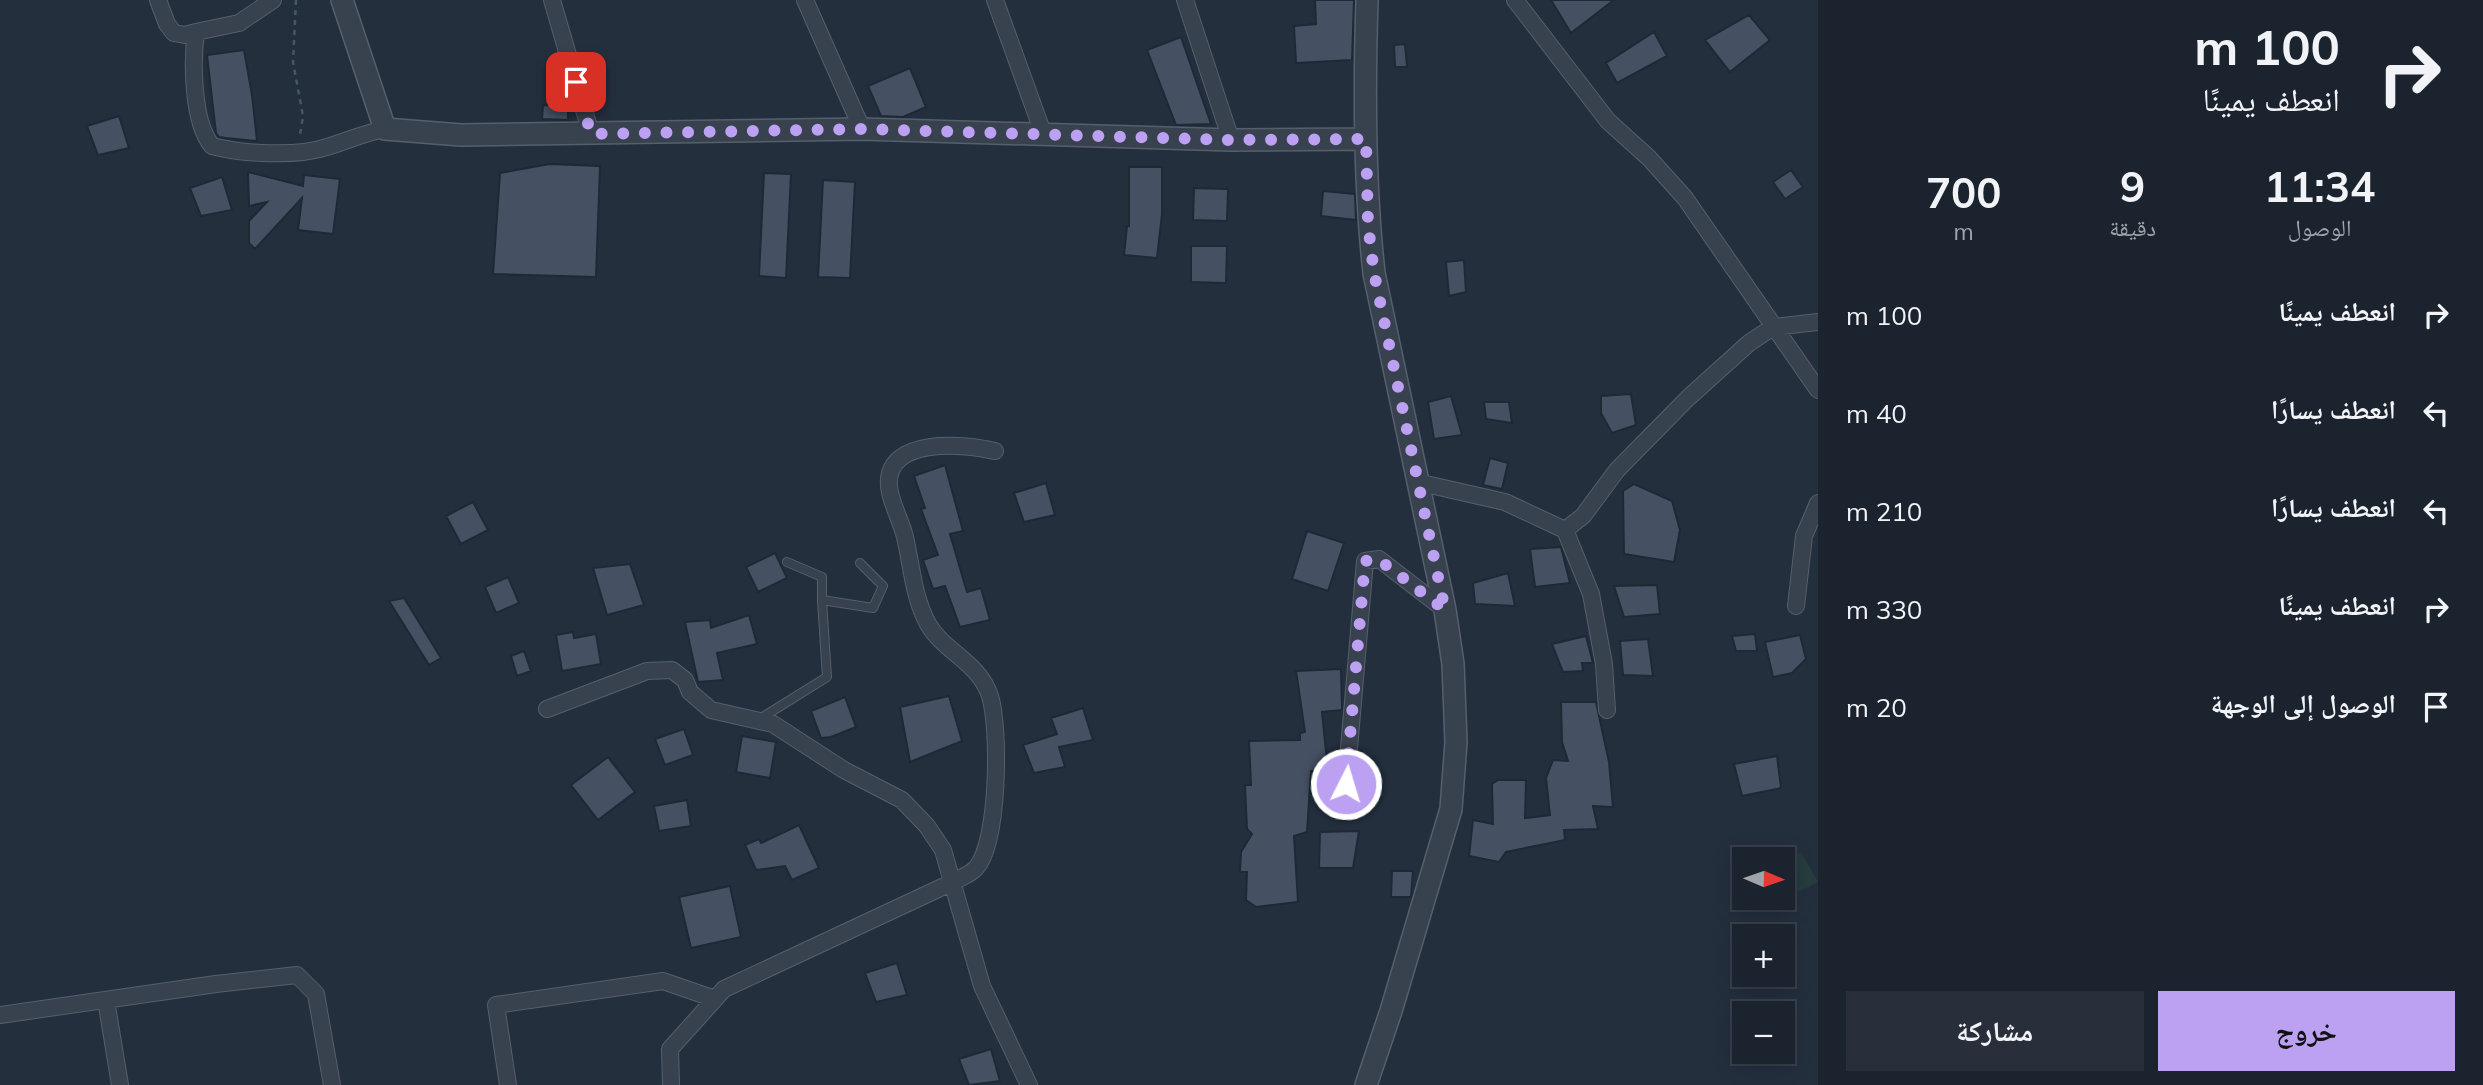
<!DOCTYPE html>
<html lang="ar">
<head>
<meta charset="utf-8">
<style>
  :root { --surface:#1b232e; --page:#282f3a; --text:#f1f3f6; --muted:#a0a4aa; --line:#39404a; --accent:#bca0f2 }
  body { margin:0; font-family:Mulish,"Noto Naskh Arabic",sans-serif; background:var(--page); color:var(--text); direction:rtl; height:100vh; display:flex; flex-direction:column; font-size:26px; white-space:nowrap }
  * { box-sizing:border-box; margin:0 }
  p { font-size:23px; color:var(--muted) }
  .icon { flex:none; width:38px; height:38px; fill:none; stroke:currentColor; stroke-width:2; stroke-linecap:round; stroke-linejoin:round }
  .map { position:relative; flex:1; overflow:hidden; direction:ltr }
  .sheet { display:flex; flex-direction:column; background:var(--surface); width:665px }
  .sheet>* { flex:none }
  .guide { background:#1b232e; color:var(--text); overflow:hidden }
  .needle { width:46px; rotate:92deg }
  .tools { position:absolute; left:1732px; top:847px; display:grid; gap:14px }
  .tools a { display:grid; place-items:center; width:63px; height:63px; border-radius:0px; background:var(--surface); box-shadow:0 4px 18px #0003,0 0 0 2px var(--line); font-size:35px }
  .pin { position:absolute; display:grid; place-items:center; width:60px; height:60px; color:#fff; margin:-30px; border-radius:14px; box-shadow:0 4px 10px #0006 }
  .me { position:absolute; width:77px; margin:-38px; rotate:5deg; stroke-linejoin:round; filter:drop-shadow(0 0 5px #0008) }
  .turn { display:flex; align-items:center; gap:24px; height:147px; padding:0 28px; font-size:32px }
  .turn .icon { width:91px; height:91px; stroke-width:2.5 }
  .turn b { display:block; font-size:49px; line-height:60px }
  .eta { display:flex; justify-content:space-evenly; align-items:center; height:119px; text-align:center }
  .eta b { font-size:42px; font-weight:700; line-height:49px }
  .button { display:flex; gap:14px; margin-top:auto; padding:14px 28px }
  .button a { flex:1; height:80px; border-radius:0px; background:var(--accent); color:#111; font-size:28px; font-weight:700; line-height:80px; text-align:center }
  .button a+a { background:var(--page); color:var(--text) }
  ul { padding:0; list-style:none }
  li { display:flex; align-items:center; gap:21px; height:98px; padding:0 28px }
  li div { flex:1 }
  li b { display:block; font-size:26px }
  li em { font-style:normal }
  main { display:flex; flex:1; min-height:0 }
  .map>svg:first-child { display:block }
</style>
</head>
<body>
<main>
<section class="sheet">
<div class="guide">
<div class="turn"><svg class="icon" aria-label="right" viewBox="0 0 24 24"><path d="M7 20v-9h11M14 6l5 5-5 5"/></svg><div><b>100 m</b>انعطف يمينًا</div></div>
</div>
<div class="eta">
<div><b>11:34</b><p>الوصول</p></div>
<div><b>9</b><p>دقيقة</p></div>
<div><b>700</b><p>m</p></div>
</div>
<ul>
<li><svg class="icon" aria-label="right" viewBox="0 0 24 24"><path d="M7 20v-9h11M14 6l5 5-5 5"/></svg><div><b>انعطف يمينًا</b></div><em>100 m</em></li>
<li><svg class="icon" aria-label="left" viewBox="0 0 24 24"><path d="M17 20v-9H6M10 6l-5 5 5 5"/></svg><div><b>انعطف يسارًا</b></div><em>40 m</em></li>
<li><svg class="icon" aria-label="left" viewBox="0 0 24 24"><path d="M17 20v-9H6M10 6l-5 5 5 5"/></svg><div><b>انعطف يسارًا</b></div><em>210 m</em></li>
<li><svg class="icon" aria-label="right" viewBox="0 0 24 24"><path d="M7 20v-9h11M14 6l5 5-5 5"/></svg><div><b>انعطف يمينًا</b></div><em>330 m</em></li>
<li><svg class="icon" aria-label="arrive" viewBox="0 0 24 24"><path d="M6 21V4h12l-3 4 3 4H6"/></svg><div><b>الوصول إلى الوجهة</b></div><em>20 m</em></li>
</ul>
<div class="button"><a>خروج</a><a>مشاركة</a></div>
</section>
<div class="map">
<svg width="1818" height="1085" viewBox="0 0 1818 1085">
  <rect width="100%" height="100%" fill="#242f3e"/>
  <path fill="#263c3f" d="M1801 852 1818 882 1798 892 1783 868V863Z"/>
  <path fill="#455162" stroke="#1f2835" stroke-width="2" d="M1315 0H1354L1352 60 1296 63 1294 26 1316 24Z
    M1551 0H1614L1571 33Z
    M1749 15 1770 40 1730 72 1705 40Z
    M1654 32 1667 56 1617 83 1606 63Z
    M1181 37 1211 124 1176 125 1147 50Z
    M1405 44 1407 67H1395L1394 45Z
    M244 50 252 95 257 141 226 138 219 137 216 133 207 55Z
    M910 68 926 107 903 117 881 116 868 86Z
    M543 105 568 106V120L542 119Z
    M119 116 129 148 98 155 87 126Z
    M550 164 600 166 596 277 493 274 500 173Z
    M1129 167H1162V214L1157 258 1124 255 1127 226H1129Z
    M1791 170 1803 187 1785 199 1773 182Z
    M248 172 303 186 304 175 340 179 333 234 298 230 302 198 255 249 249 243V221L267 202 249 206Z
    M764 173 791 174 786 278 759 276Z
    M222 177 232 210 201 216 190 188Z
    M823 180 855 182 850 278 818 277Z
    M1194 188 1228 189 1227 221 1193 220Z
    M1323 191 1355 194 1356 220 1321 216Z
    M1191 246H1227L1226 283 1191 282Z
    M1464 260 1466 292 1449 296 1446 262Z
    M1631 394 1636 425 1612 433 1601 413V396Z
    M1451 396 1462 435 1434 439 1428 402Z
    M1484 402H1509L1512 423 1486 419Z
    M1490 458 1508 463 1502 489 1483 485Z
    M945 465 963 531 950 534 967 592 981 588 990 620 960 627 945 586 933 589 923 560 938 555 921 509 925 508 914 476Z
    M1046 483 1055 515 1024 522 1014 493Z
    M1634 484 1672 501 1680 530 1674 562 1624 554 1623 491Z
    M473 502 488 530 461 544 446 516Z
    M1307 531 1344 543 1328 591 1292 579Z
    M1561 547 1570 583 1535 587 1530 549Z
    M775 553 787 578 758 592 746 567Z
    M630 564 644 605 607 615 593 568Z
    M1508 573 1515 606 1475 604 1473 583Z
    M508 577 519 603 496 613 485 587Z
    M1657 585 1660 614 1624 617 1614 586Z
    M404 598 441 658 429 665 389 601Z
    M749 615 757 644 717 653 723 680 698 682 685 622 710 620 711 628Z
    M573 632 574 638 596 634 601 664 562 671 556 635Z
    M1755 634 1757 651H1736L1732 636Z
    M1800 635 1806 659 1792 673 1773 677 1765 642Z
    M1586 636 1593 663H1582L1583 671 1563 672 1552 644Z
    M1648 639 1653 676 1623 675 1620 641Z
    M524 651 531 671 517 676 511 656Z
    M1341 669 1342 710 1322 712 1328 771H1311L1307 832 1294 836 1298 902 1256 907 1246 900 1247 872H1240L1241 852 1252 834 1247 829 1245 785H1251L1249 741 1300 740V733L1305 732 1296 671Z
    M949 696 962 741 910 762 900 707Z
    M845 697 856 727 831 737 821 738 811 711Z
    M1561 702H1596L1609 762 1613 807 1593 806 1598 829 1564 830 1565 840 1506 852 1499 862 1469 856 1473 820 1493 824 1492 784 1498 780H1526L1525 818 1550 815 1546 778 1553 760 1568 761 1562 742Z
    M1083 708 1093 740 1059 747 1065 767 1034 773 1023 745 1057 734 1051 718Z
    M684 729 693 755 665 765 655 739Z
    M742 736 776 742 770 778 736 772Z
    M1777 756 1781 788 1742 796 1734 764Z
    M608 757 635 792 598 820 571 785Z
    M687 800 691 826 659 831 654 806Z
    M799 825 819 868 792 880 785 866 756 870 745 845 759 839 761 843Z
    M1359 831 1353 868H1319L1320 832Z
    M1392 871H1413L1411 897H1391Z
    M730 886 741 937 691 948 679 897Z
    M897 963 907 995 876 1002 865 973Z
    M991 1049 1000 1081 969 1085 959 1059Z"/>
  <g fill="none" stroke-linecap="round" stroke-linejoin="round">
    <g stroke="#565f6c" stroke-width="10">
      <path id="service" d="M787 562 822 577V600
        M758 720 827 677 822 600 873 608 883 586 860 563"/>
    </g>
    <g stroke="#565f6c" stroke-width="18">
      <path id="minor" d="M158 0 167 24 174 33 185 35 196 32
        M273 0 239 23 196 32C192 61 192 122 212 146 242 154 297 157 327 147 347 141 364 133 385 129
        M552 0 591 134
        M805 0 862 129
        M995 0 1043 133
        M1185 0 1231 140
        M1515 0 1608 121 1649 158 1685 198 1818 390
        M1417 482 1505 502 1565 530 1583 516 1617 470 1688 398 1749 343 1773 327 1818 322
        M1565 530 1591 594 1604 664 1607 710
        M1796 606 1804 536 1818 503
        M547 709 647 671 672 670 685 680 690 692 711 710 773 724 844 770 902 800 927 826 943 850 982 986 1029 1085
        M1346 784 1365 561 1379 559 1445 610
        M106 1000 120 1085
        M0 1015 216 984 297 975 316 994 332 1085
        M508 1085 496 1005 663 981 715 999
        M671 1085 670 1049 724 989 953 882C960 878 971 874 976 868 999 843 1000 728 990 696 979 662 944 652 928 624 913 596 912 567 905 537 901 520 890 502 889 486 885 436 966 444 995 451"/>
    </g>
    <g stroke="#565f6c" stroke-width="24">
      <path id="tertiary" d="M342 0 385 129 461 135 862 129 1231 140 1366 139
        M1366 1085 1391 1011 1451 809 1456 742 1453 664 1445 610 1374 273C1364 183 1364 91 1367 0"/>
    </g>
    <path stroke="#44595c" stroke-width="2.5" stroke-dasharray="5 5" stroke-linecap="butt" d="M296 0 293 62 303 116 300 135"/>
    <use href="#service" stroke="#38414e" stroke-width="8"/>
    <use href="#minor" stroke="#38414e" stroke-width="16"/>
    <use href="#tertiary" stroke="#38414e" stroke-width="21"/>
  </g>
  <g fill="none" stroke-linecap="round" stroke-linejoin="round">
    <path stroke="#bca0f2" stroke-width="12" stroke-dasharray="0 21.6" d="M576 82 591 134 862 129 1231 140 1366 139 1368 224 1374 273 1445 610 1378 559 1365 561 1346 784"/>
  </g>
</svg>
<div class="tools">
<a><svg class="needle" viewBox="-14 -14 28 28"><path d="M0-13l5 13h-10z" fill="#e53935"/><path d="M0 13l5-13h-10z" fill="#a0a4aa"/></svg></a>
<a>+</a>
<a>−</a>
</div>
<div class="pin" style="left:576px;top:82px;background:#d93025"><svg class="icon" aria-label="arrive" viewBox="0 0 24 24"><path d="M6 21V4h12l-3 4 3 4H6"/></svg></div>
<svg class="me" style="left:1346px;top:784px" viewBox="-20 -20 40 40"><circle r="17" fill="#bca0f2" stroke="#fff" stroke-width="3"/><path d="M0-11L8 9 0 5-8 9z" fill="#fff"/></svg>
</div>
</main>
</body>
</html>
